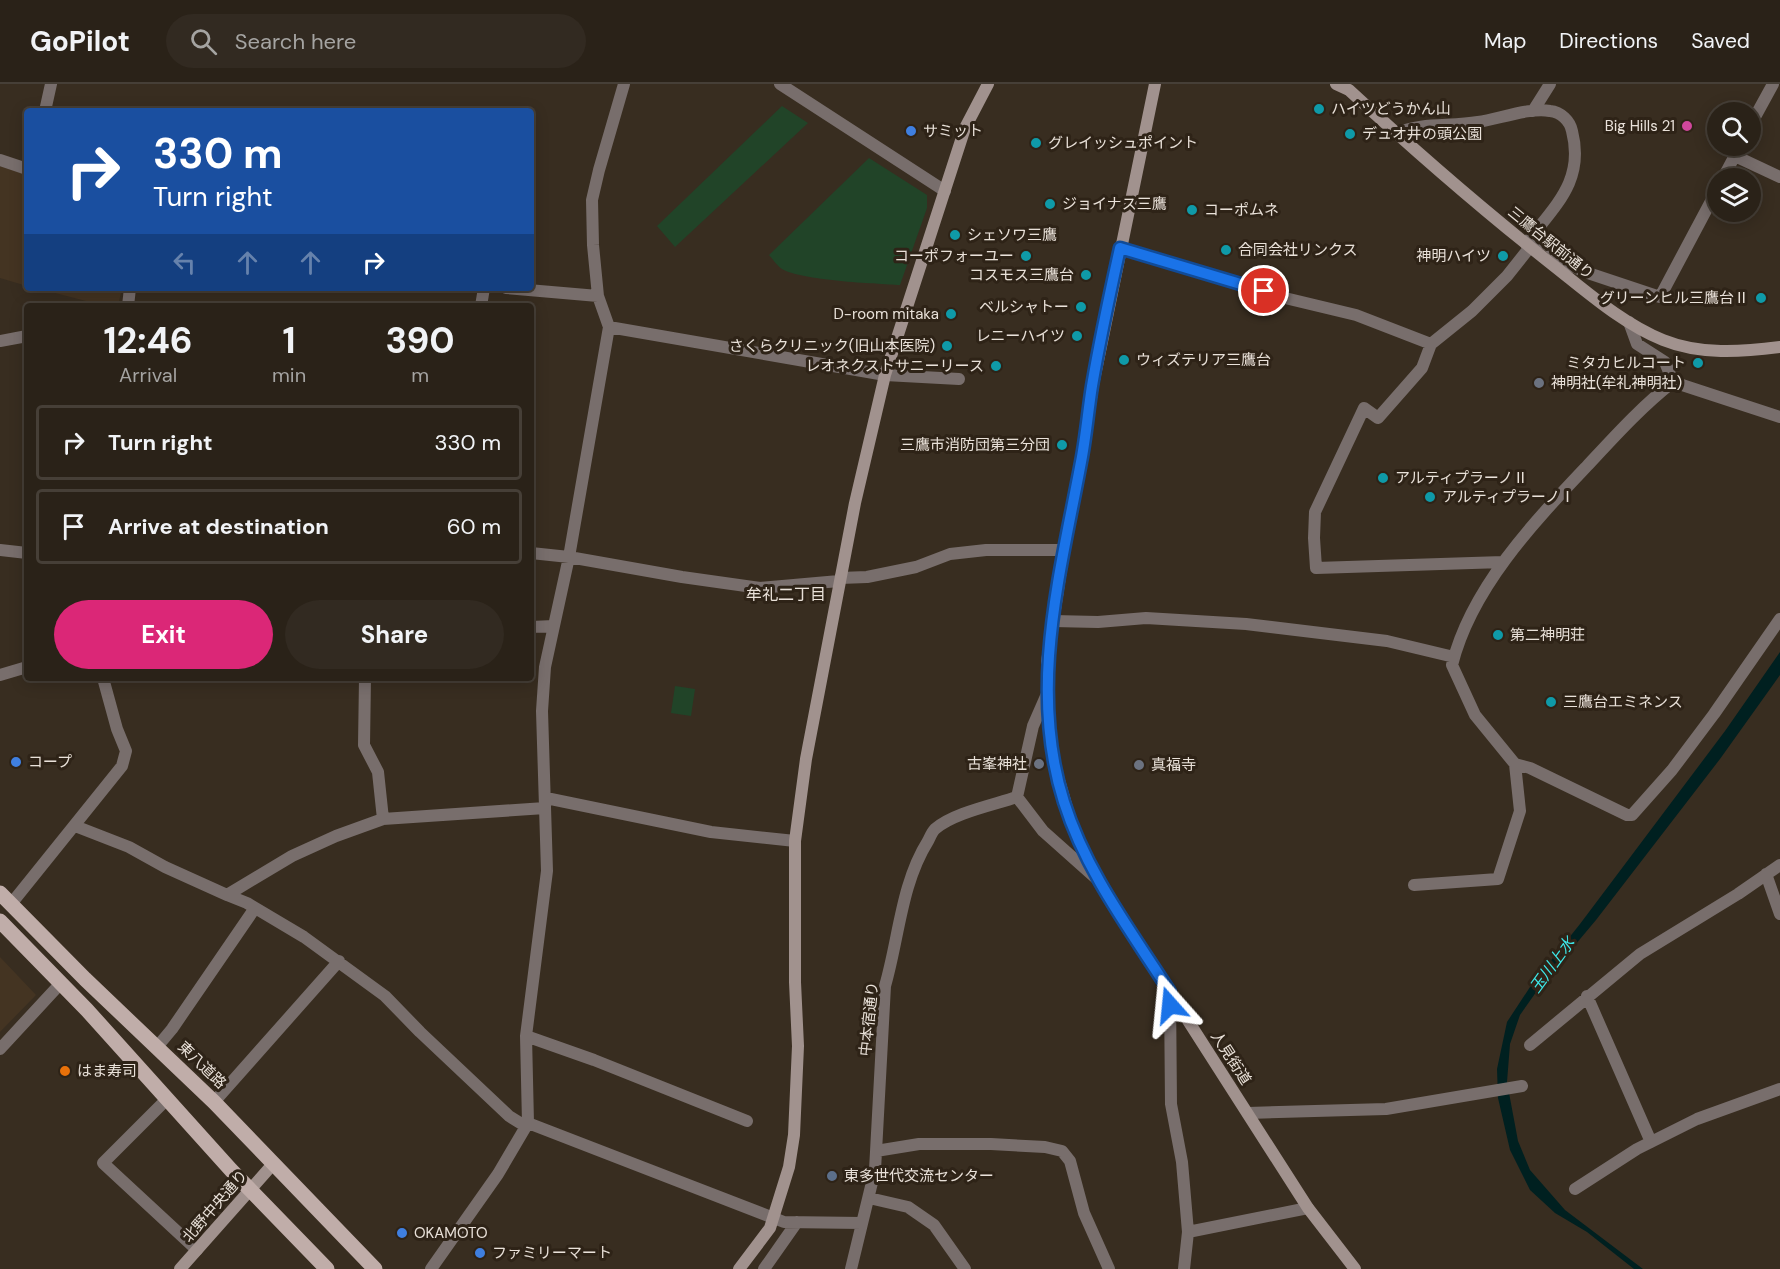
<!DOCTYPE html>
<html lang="en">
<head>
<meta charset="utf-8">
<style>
  :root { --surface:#2a2218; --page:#322a21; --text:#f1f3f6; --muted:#a5a4a2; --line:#463f37; --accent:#db2777 }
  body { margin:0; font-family:"DM Sans","Noto Sans JP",sans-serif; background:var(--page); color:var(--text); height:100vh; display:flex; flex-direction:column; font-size:22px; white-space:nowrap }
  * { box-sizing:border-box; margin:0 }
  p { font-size:20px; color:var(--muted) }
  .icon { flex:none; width:33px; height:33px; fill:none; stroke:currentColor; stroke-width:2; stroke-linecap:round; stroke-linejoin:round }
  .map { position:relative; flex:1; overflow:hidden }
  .sheet { position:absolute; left:24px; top:219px; width:510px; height:378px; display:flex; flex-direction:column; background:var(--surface); border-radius:6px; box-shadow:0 3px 15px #0003,0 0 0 2px var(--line) }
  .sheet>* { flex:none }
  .guide { position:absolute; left:24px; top:24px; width:510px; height:183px; border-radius:6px; box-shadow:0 3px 15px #0003,0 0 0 2px var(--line); background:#1a4fa0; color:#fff; overflow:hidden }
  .tools { position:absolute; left:1707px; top:18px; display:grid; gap:12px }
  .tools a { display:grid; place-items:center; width:54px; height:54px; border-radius:50%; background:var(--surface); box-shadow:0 3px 15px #0003,0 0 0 2px var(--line); font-size:30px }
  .pin { position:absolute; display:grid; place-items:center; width:51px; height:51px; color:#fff; margin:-26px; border:3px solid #fff; border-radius:50%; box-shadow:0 2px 6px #0007 }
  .me { position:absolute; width:66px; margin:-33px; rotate:342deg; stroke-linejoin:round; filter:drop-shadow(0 0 4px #0008) }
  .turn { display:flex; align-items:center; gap:21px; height:126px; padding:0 30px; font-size:27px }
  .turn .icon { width:78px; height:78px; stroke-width:2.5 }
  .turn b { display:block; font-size:42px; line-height:51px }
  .lanes { display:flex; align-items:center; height:57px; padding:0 30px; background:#0003; justify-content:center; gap:30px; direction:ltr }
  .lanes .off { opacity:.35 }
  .eta { display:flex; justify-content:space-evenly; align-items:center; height:102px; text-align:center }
  .eta b { font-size:36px; font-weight:700; line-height:42px }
  .cta { display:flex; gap:12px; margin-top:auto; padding:12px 30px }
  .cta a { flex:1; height:69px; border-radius:36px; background:var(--accent); color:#fff; font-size:24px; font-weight:700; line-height:69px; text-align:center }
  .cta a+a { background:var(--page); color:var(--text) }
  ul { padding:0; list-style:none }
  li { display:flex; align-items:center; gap:18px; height:75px; margin:0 12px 9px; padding:0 18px; border:3px solid var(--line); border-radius:6px }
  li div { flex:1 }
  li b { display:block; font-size:22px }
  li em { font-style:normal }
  header { display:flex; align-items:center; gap:36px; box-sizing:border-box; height:84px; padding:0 30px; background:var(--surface); border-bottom:2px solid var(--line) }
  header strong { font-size:28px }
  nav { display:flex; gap:33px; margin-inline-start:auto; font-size:21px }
  .search { width:420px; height:54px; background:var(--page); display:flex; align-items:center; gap:15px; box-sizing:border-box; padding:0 21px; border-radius:33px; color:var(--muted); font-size:22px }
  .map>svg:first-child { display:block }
</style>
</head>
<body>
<header>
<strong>GoPilot</strong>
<div class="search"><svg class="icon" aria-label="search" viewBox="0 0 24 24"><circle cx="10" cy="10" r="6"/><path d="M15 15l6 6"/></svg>Search here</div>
<nav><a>Map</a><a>Directions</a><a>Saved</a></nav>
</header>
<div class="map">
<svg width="1780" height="1185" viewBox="0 0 1780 1185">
  <rect width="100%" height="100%" fill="#382d20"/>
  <path fill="#443422" d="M0 82 27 91V202L0 194Z
    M36 204H122L118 222H105Z
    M0 873 36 911 0 948Z"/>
  <path fill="#214428" d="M782 22 808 39 675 163 657 142Z
    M869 74 927 111V124L900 201C876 200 800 196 782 185 777 182 773 175 769 171Z
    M675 602 695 605 691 632 671 629Z"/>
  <path fill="#002020" d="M1780 568V591L1720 675 1596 836 1539 904 1520 931 1510 960 1507 998 1518 1057 1530 1086 1565 1126 1643 1185H1634L1587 1148 1555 1129 1530 1106 1510 1066 1498 1014 1497 985 1507 938 1532 900 1580 840 1725 647Z"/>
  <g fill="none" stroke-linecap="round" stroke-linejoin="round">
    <path stroke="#786e6c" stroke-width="12" d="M780 0 945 107
      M45 27 51 0
      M1533 27 1550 0
      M1750 42 1773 0
      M1397 49C1422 38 1451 43 1478 38 1499 35 1530 23 1550 27 1561 28 1570 37 1572 47 1585 98 1554 122 1526 160
      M1735 72 1780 93
      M0 76 27 85
      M1723 94 1740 62
      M1526 160 1544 158 1570 181 1588 189 1660 213 1718 104
      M1120 164 1285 214 1356 231 1431 260
      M506 204 598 212
      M128 222 130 204
      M481 222 484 204
      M609 243 885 291 959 295
      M0 257 27 252
      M1673 298 1780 333
      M0 466 27 469
      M531 469 569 473 682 493 760 504 839 497
      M1503 478 1316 484 1314 454 1315 428 1364 324 1378 334 1422 284 1431 260 1472 227 1507 192 1530 163
      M840 494 867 493 916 483 950 470 986 466H1064
      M1053 537 1098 538 1146 534 1246 540 1387 557 1454 573
      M531 543 554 542
      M0 591 27 583
      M365 594 364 661 378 688 383 735
      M1047 610 1033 642 1017 713 1043 747 1098 796
      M1515 680 1530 684 1627 731H1632L1672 686 1714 630 1780 535
      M546 714 711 748 795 757
      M75 742 129 763 165 783 227 811 292 772 336 752 383 735 545 724
      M1766 790 1780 830
      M1414 801 1498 795 1520 727 1515 680 1475 631 1452 581C1471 504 1534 438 1587 382 1615 352 1641 323 1673 298L1665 278 1637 260 1629 238
      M227 811 247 819 304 853 385 912 420 948 509 1032 525 1042
      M11 820 122 682 126 667 117 645 103 594
      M1170 908 1171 1020 1182 1078 1188 1148 1184 1185
      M1587 912 1651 1058
      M526 952 594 976 747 1037
      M1530 961 1640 870 1738 810 1780 781
      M157 963 172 945 255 824
      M0 965 61 899
      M167 1015 103 1079 197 1166
      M214 1018 339 877
      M1248 1029 1386 1025 1522 1002
      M528 1039 784 1138 862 1139
      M876 1067 919 1060H991L1045 1063 1062 1067 1070 1077 1084 1129 1109 1185
      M1575 1105 1637 1065 1697 1035 1780 1005
      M869 1114 908 1123 934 1141 965 1185
      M1188 1148 1308 1124
      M431 1185 498 1090 528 1039 526 952 547 787 542 627 545 583 569 473 609 243 598 212 593 161 592 116 599 86 624 0
      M764 1185 797 1138
      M851 1185 875 1086 885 902C899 854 901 800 928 757 930 753 932 748 935 745 953 729 993 721 1017 713"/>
    <path stroke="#a1928e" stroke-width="12" d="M1155 0 1093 301 1082 374 1064 466 1047 578 1049 643 1054 679 1073 745 1098 796 1308 1124 1355 1185
      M1336 0 1349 6C1415 67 1483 126 1554 182 1587 208 1623 240 1663 256 1700 271 1741 268 1780 263
      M180 1185 273 1080
      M739 1185 770 1144 789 1083 794 1051 798 962 795 898V757L806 675 855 419 885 291 965 44 988 0"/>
    <path stroke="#c0ada9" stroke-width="15" d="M0 809 85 895 214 1018 375 1185
      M0 837 87 926 231 1086 327 1185"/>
  </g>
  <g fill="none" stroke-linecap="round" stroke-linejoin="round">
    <g stroke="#114b97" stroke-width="15">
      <path id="route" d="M1170 921V908C1131 847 1086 788 1064 718 1028 605 1060 491 1081 378 1086 353 1088 327 1092 302 1100 255 1110 209 1120 164L1264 207"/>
    </g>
    <use href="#route" stroke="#1a73e8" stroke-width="10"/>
  </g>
  <g fill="#0f9aa8" stroke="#2e2317" stroke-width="2">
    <circle cx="1319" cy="25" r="6"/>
    <circle cx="1350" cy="50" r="6"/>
    <circle cx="1036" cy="59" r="6"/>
    <circle cx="1050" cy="120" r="6"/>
    <circle cx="1192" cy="126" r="6"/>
    <circle cx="955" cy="151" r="6"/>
    <circle cx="1226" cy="166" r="6"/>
    <circle cx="1026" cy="172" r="6"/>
    <circle cx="1503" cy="172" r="6"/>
    <circle cx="1086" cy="191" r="6"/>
    <circle cx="1761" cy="214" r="6"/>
    <circle cx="1081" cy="223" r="6"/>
    <circle cx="951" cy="230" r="6"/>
    <circle cx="1077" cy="252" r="6"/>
    <circle cx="947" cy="262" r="6"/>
    <circle cx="1124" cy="276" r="6"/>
    <circle cx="1698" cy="279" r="6"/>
    <circle cx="996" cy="282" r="6"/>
    <circle cx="1062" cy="361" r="6"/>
    <circle cx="1383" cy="394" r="6"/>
    <circle cx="1430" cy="413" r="6"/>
    <circle cx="1498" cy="551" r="6"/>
    <circle cx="1551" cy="618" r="6"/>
  </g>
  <circle fill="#d1479c" stroke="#2e2317" stroke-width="2" cx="1687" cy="42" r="6"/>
  <g fill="#3f7fe0" stroke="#2e2317" stroke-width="2">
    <circle cx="911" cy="47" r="6"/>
    <circle cx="16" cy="678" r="6"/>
    <circle cx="402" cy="1149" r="6"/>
    <circle cx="480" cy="1169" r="6"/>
  </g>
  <g fill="#6b7280" stroke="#2e2317" stroke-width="2">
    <circle cx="1539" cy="299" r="6"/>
    <circle cx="1039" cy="680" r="6"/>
    <circle cx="1139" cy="681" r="6"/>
  </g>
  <circle fill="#e8710a" stroke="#2e2317" stroke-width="2" cx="65" cy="987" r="6"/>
  <circle fill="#5c6f8a" stroke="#2e2317" stroke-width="2" cx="832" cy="1092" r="6"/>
  <g text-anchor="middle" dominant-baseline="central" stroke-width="6" stroke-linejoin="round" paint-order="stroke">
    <g font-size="15" fill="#e9e1d9" stroke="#2e2317" text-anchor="start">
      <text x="1331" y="25">ハイツどうかん山</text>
      <text x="1675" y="42" text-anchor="end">Big Hills 21</text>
      <text x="923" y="47">サミット</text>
      <text x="1362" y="50">デュオ井の頭公園</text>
      <text x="1048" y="59">グレイッシュポイント</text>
      <text x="1062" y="120">ジョイナス三鷹</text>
      <text x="1204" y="126">コーポムネ</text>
      <text x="967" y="151">シェソワ三鷹</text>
      <text x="1238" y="166">合同会社リンクス</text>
      <text x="1014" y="172" text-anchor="end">コーポフォーユー</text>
      <text x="1491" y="172" text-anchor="end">神明ハイツ</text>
      <text x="1074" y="191" text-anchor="end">コスモス三鷹台</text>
      <text x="1749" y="214" text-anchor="end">グリーンヒル三鷹台Ⅱ</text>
      <text x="1069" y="223" text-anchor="end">ベルシャトー</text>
      <text x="939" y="230" text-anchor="end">D-room mitaka</text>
      <text x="1065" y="252" text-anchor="end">レニーハイツ</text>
      <text x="935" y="262" text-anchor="end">さくらクリニック(旧山本医院)</text>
      <text x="1136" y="276">ウィズテリア三鷹台</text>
      <text x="1686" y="279" text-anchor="end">ミタカヒルコート</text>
      <text x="984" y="282" text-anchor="end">レオネクストサニーリース</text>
      <text x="1551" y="299">神明社(牟礼神明社)</text>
      <text x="1050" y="361" text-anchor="end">三鷹市消防団第三分団</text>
      <text x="1395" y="394">アルティプラーノⅡ</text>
      <text x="1442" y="413">アルティプラーノⅠ</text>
      <text x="1510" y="551">第二神明荘</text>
      <text x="1563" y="618">三鷹台エミネンス</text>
      <text x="28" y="678">コープ</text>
      <text x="1027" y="680" text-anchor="end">古峯神社</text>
      <text x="1151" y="681">真福寺</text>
      <text x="77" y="987">はま寿司</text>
      <text x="844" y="1092">東多世代交流センター</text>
      <text x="414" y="1149">OKAMOTO</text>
      <text x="492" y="1169">ファミリーマート</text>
    </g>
    <g font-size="15" fill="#e9e1d9" stroke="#2e2317">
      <text transform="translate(1551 159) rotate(39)">三鷹台駅前通り</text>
      <text transform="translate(869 935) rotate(-84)">中本宿通り</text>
      <text transform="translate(1231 974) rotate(57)">人見街道</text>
      <text transform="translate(202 981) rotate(44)">東八道路</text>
      <text transform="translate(215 1122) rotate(-49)">北野中央通り</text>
    </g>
    <g font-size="16" fill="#e9e1d9" stroke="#2e2317">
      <text x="786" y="510">牟礼二丁目</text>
    </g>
    <g font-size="16" font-style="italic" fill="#3de8e9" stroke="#2e2317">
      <text transform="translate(1552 881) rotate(-54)">玉川上水</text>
    </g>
  </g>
</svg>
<div class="tools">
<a><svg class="icon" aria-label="search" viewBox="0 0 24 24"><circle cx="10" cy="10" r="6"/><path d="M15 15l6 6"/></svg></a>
<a><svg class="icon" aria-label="layers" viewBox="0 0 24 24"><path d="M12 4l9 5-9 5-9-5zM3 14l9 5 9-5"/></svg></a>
</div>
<div class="pin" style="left:1264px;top:207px;background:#d93025"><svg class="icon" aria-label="arrive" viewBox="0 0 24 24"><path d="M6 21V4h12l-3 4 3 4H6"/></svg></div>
<svg class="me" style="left:1170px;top:921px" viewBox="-20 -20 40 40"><path d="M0-17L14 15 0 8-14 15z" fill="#1a73e8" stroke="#fff" stroke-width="4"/></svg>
<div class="guide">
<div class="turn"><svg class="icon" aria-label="right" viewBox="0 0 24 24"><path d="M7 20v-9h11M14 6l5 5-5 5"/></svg><div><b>330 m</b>Turn right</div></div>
<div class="lanes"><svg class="icon off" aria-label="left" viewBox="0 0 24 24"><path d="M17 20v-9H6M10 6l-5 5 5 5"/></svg><svg class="icon off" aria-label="ahead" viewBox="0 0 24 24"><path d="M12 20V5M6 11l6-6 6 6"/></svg><svg class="icon off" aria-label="ahead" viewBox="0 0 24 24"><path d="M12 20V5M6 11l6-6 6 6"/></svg><svg class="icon" aria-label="right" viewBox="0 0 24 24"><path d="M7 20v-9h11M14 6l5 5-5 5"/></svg></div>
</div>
<section class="sheet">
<div class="eta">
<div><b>12:46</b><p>Arrival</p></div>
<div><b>1</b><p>min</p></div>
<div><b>390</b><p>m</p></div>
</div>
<ul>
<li><svg class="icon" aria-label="right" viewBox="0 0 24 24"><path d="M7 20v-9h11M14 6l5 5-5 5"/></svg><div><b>Turn right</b></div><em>330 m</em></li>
<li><svg class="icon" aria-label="arrive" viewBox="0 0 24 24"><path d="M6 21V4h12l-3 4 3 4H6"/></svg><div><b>Arrive at destination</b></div><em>60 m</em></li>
</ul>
<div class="cta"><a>Exit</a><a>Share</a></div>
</section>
</div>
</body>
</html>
